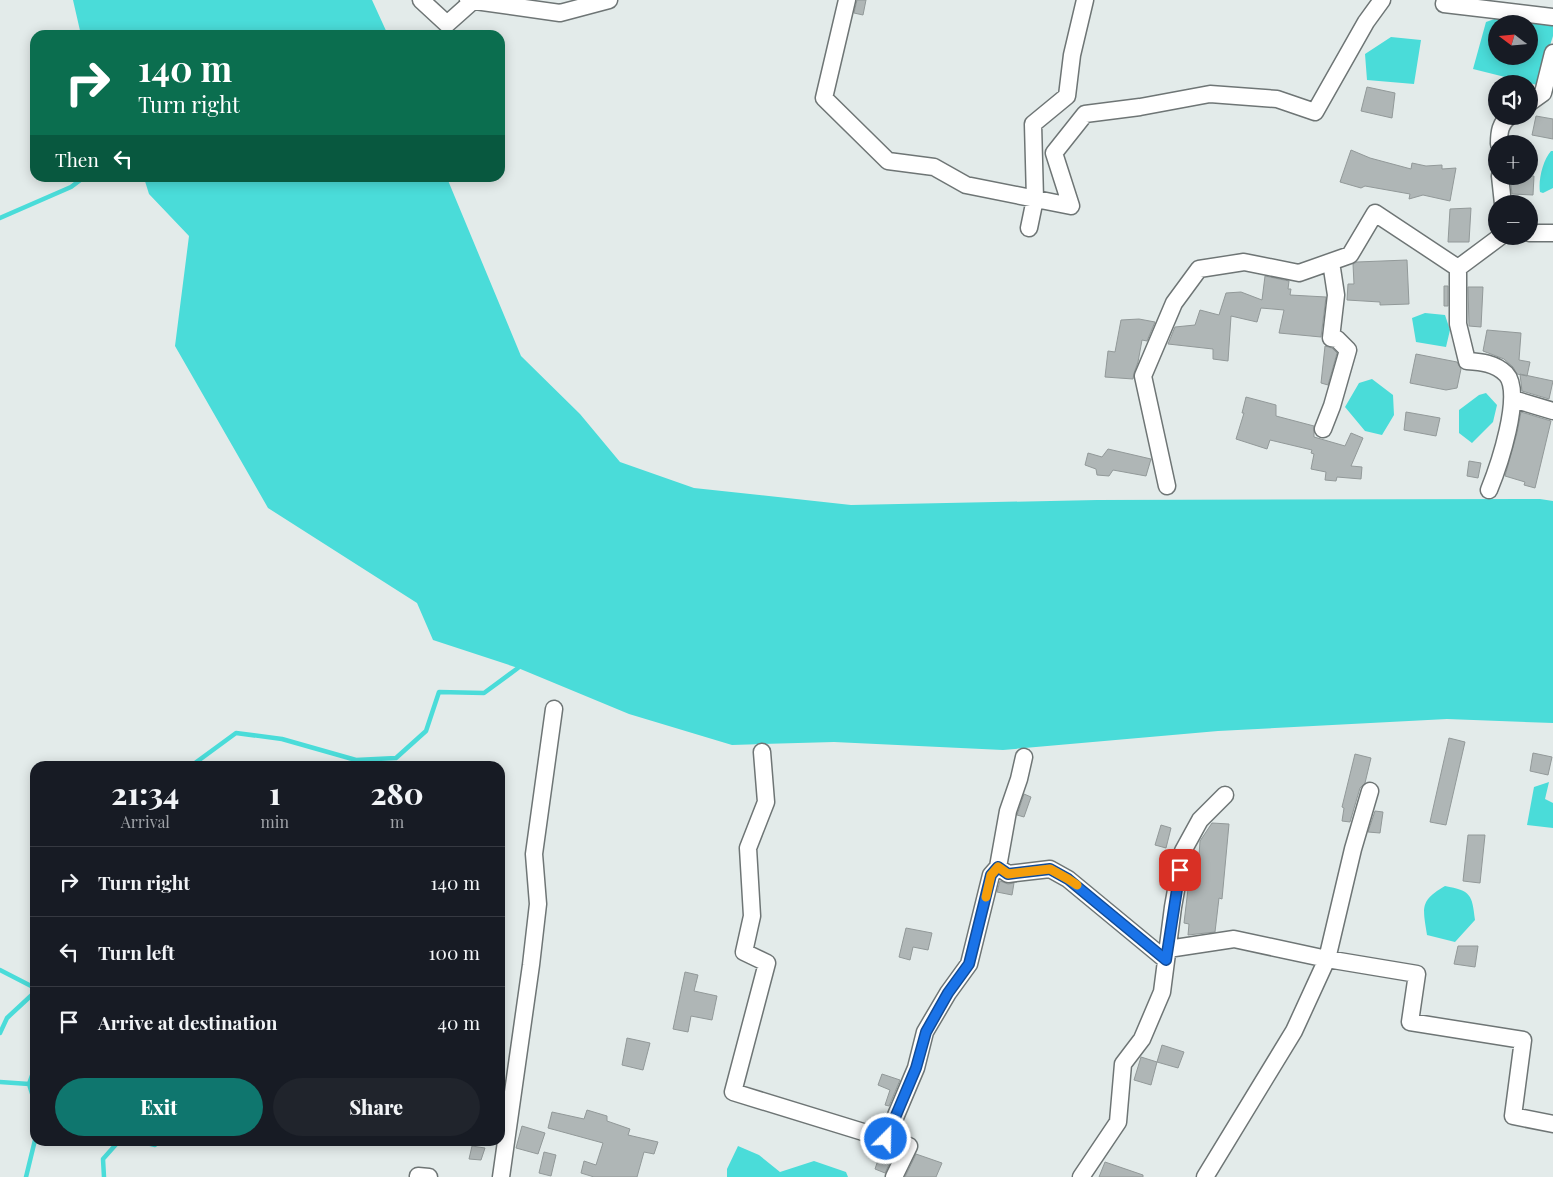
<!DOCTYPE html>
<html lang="en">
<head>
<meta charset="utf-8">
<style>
  :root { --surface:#171b24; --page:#20242c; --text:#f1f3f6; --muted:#9ea1a6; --line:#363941; --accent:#0f766e }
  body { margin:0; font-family:"Playfair Display",serif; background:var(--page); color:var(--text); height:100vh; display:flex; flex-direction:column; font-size:19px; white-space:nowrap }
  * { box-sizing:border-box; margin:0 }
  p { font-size:16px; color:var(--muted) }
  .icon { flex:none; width:28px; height:28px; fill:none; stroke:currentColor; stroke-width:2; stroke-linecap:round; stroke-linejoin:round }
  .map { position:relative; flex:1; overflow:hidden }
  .sheet { position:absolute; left:30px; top:761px; width:475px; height:385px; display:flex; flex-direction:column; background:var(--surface); border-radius:15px; box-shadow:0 2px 12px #0003 }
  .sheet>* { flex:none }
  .hud { position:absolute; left:30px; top:30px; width:475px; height:152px; border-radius:15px; box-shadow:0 2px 12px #0003; background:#0b6e4f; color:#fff; overflow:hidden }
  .needle { width:32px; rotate:286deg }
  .tools { position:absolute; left:1488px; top:15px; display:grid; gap:10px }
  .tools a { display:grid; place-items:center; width:50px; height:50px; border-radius:50%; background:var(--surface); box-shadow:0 2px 12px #0003; font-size:25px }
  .pin { position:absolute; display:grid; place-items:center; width:42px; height:42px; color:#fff; margin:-21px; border-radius:10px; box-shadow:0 2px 8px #0006 }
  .me { position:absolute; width:55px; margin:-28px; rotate:23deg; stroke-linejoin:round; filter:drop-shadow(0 0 4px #0008) }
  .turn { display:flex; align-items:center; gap:18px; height:105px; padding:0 25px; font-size:22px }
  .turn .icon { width:65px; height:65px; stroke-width:2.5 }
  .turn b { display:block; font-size:35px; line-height:42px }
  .then { display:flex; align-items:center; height:48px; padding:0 25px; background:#0003; gap:10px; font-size:19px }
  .eta { display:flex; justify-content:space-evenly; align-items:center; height:85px; text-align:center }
  .eta b { font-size:30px; font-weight:800; line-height:35px }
  .action { display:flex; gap:10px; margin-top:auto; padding:10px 25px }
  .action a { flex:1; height:58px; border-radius:30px; background:var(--accent); color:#fff; font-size:20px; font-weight:800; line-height:58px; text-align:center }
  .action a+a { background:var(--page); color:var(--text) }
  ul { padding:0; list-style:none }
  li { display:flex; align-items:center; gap:15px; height:70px; padding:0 25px; border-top:1px solid var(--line) }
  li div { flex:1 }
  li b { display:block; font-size:19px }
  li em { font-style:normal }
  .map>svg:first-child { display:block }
</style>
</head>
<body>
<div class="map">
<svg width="1553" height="1177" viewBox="0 0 1553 1177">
  <rect width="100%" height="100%" fill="#e3ebea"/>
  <path fill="#4adcd9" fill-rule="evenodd" d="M73 0H372L388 35H81Z
    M1503 16 1553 21V36L1537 85 1473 69 1486 22ZM1496 24H1529V56H1496Z
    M1391 37 1421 40 1414 84 1367 80 1365 54Z
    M1551 151H1553V188L1543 193 1540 192C1538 180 1543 160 1551 151Z
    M144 178H447L521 356 580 414 620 462 694 488 851 505 1097 500 1540 499 1553 501V723L1447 719 1218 731 1003 750 834 742 732 745 629 714 518 668 433 640 417 603 268 508 175 346 189 236 149 194Z
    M1425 313 1445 315 1450 330 1446 347 1416 342 1412 318Z
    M1372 379 1393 395 1394 415 1382 435 1365 431 1345 407 1359 383Z
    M1486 393 1497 405 1493 422 1472 443 1459 433V410L1479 395Z
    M1549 782 1545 799 1553 803V828L1527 825 1534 787Z
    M1445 886C1471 891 1472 894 1475 920L1455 942 1427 935C1423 908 1419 901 1445 886Z
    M738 1146 759 1155 780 1172 814 1161 846 1172 848 1177H727V1169Z"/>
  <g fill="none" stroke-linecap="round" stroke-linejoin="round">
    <path stroke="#4adcd9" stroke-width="4.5" d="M0 218 71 187 83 178
      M191 766 236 733 282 739 356 760 396 758 426 731 439 692 484 693 518 668 517 664
      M0 970 35 988
      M0 1033 7 1018 35 992
      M0 1082 29 1084 35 1067
      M29 1084 35 1103
      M138 1141 155 1145
      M26 1177 35 1140
      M104 1177 103 1159 119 1141"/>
  </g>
  <path fill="#afb6b6" stroke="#929999" d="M857 0H866L863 15 854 13Z
    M1367 87 1395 93 1392 118 1361 111Z
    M1536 116 1553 119V139L1532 135Z
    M1351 150 1370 158 1411 169 1412 163 1426 166 1442 165V169L1456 168 1450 201 1423 195 1409 199 1410 194 1365 186 1361 188 1340 182Z
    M1510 176H1534L1533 195 1512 194Z
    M1471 208 1469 242H1448L1450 209Z
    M1407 260 1409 304 1380 305V302L1347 300 1348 284H1354L1353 264 1357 262Z
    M1265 276 1289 281 1288 289H1291L1290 295 1326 297 1321 337 1279 333 1284 310 1261 308 1257 322 1231 316 1228 361 1213 359V349L1168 344 1175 327 1195 325 1200 310 1219 315 1226 293 1241 292 1262 300Z
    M1444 286H1448V306H1444Z
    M1468 287H1483L1481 327 1469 326Z
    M1139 319 1155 322 1147 341 1142 340 1138 362 1134 373 1133 379 1105 377 1108 351 1115 352 1121 320Z
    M1487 330 1521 333 1519 360 1530 362 1527 376 1517 374 1513 367 1504 359 1483 351Z
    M1325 346 1332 348 1337 353 1328 385 1321 383Z
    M1416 354 1457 362 1461 369 1457 388 1446 390 1410 383Z
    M1520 374 1553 381 1549 399 1522 391Z
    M1246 397 1276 405V416L1314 426V437L1345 446 1351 433 1363 438 1351 466 1362 467 1361 479 1337 477 1336 481 1325 480 1326 472 1311 469 1314 454 1311 453 1312 450 1270 440 1267 449 1236 439 1244 413H1242Z
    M1406 412 1440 418 1436 436 1404 430Z
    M1521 412 1551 421 1535 488 1524 485 1525 482 1505 476 1517 433Z
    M1108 449 1151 459 1146 476 1113 470 1109 476 1097 475 1096 469 1085 465 1088 453 1102 457Z
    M1469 461 1481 463 1478 478 1467 476Z
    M1449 738 1465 742 1446 825 1430 822Z
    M1533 753 1552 757 1548 775 1530 771Z
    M1355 754 1371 758 1365 783 1360 788 1350 822 1342 821 1344 808 1342 807Z
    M1024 794 1031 797 1024 817 1017 815Z
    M1375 811 1383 812 1380 833 1368 832Z
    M1212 823 1229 824 1222 899 1219 898 1215 932 1188 935 1189 924 1184 923 1192 855H1199L1200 841Z
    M1161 825 1171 828 1166 848 1155 845Z
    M1468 835H1485L1480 883 1463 881Z
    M1000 881 1008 884 1014 883 1012 895 997 892Z
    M906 928 932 933 928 950 913 947 910 960 899 957Z
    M1458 946H1478L1475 967 1454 964Z
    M685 972 698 975 694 991 717 996 712 1020 691 1016 688 1032 673 1029Z
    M627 1038 650 1043 643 1070 622 1065Z
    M1162 1045 1184 1052 1178 1068 1157 1062Z
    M1141 1057 1157 1062 1151 1085 1134 1080Z
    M882 1074 900 1080 889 1106 885 1105 890 1090 878 1085Z
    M587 1110 607 1116V1121L630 1129 628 1135 658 1142 654 1154 644 1152 637 1177H594L581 1173 584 1161 596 1165 603 1143 548 1128 552 1112 584 1119Z
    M522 1126 545 1133 538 1154 516 1148Z
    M472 1146 485 1148 481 1160 469 1159Z
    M882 1148 895 1152 885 1173 875 1169Z
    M544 1152 556 1155 551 1176 539 1173Z
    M916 1154 942 1163 936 1177H905Z
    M1105 1162 1143 1175V1177H1099Z"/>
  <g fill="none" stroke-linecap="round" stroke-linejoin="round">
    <g stroke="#6e7575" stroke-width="19">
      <path id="minor" d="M421 0 447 24 474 0
        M468 0 560 13 609 0
        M847 0 824 98 888 161 934 167 966 185 1071 206 1054 153 1085 114 1140 107 1210 94 1277 99 1315 112 1366 22 1382 0
        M1445 0 1444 4 1553 17
        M1529 103 1543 93 1553 53
        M1499 144C1499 132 1500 123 1510 116
        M1500 176 1503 204
        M1029 228 1035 199 1033 124 1067 96 1072 55 1085 0
        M1529 233H1553
        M1513 399 1553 411
        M1323 429 1332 406 1348 350 1337 339 1331 338 1336 295 1331 262
        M1167 486 1143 376 1174 303 1199 269 1244 262 1299 273 1350 255 1375 213 1458 268
        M1489 490C1498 468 1524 393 1506 374 1495 363 1481 362 1467 361L1458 324V268L1501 236
        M762 752 766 802 748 848 752 916 744 952 767 963 733 1092 886 1139 916 1068 925 1032 948 993 969 964 991 875 998 867
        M1024 757 1019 779 1008 811 998 867 1008 874 1050 869 1068 879 1166 960
        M1168 949 1234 939 1327 959 1417 974 1410 1022 1523 1040 1513 1116 1553 1124
        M886 1139 909 1146 894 1177
        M418 1176 429 1177
        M501 1177 531 965 538 904 534 854 554 709
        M1081 1177 1118 1122 1123 1064 1142 1039 1162 992 1173 907 1183 851 1200 820 1225 795
        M1205 1177 1294 1031 1327 959 1353 849 1370 791"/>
    </g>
    <use href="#minor" stroke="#fff" stroke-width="16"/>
  </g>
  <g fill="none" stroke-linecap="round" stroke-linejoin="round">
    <g stroke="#114b97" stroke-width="12">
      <path id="route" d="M886 1139 916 1068 926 1032 948 993 969 964 991 875 998 867 1008 874 1050 869 1068 879 1166 960 1180 870"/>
    </g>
    <use href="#route" stroke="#1a73e8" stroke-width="9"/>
    <path stroke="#f59e0b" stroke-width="9" d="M986 897 991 875 998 867 1008 874 1050 869 1068 879 1077 885"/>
  </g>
</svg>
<div class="tools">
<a><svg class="needle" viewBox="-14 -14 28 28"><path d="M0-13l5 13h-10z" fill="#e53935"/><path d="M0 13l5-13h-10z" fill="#9ea1a6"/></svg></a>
<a><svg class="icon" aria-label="sound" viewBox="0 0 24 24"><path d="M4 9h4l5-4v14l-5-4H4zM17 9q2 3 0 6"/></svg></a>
<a>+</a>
<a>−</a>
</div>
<div class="pin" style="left:1180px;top:870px;background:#d93025"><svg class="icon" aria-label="arrive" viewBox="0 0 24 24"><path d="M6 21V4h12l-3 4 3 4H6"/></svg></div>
<svg class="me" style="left:886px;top:1139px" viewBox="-20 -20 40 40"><circle r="17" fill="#1a73e8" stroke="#fff" stroke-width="3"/><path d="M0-11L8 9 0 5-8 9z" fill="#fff"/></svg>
<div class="hud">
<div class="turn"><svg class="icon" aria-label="right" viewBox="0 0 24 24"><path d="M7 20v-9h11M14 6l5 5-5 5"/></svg><div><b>140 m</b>Turn right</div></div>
<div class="then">Then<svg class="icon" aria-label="left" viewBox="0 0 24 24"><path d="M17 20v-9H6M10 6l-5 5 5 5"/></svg></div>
</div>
<section class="sheet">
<div class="eta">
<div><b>21:34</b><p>Arrival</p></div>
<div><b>1</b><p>min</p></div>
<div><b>280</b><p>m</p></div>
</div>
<ul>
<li><svg class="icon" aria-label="right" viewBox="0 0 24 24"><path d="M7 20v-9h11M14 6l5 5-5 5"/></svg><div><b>Turn right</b></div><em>140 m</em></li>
<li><svg class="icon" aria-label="left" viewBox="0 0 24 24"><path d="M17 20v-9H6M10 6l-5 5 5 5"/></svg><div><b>Turn left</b></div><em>100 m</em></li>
<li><svg class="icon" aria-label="arrive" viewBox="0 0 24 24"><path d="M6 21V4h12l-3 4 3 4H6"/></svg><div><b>Arrive at destination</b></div><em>40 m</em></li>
</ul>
<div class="action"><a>Exit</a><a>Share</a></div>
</section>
</div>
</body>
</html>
